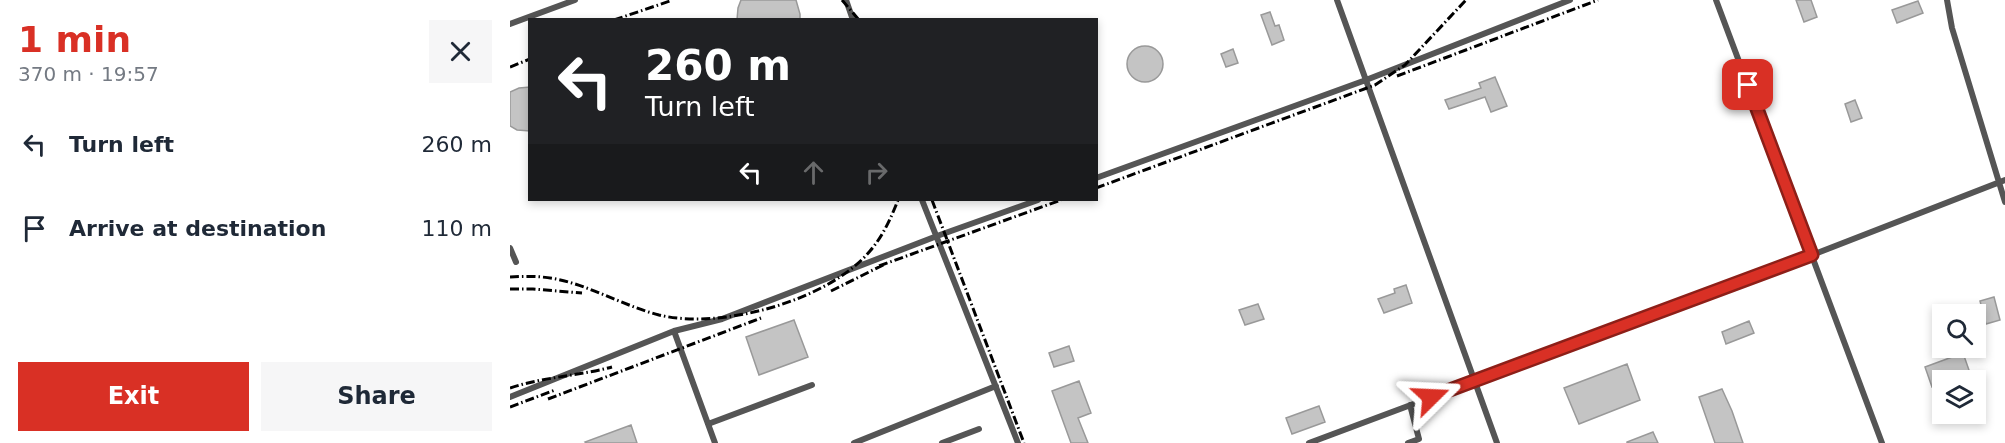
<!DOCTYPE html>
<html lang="en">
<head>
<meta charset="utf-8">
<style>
  :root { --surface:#fff; --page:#f6f6f7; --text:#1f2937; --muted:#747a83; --accent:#d93025 }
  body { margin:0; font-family:"DejaVu Sans",sans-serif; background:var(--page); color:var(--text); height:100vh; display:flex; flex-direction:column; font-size:22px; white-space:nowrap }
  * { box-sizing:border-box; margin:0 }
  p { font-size:20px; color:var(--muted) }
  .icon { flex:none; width:33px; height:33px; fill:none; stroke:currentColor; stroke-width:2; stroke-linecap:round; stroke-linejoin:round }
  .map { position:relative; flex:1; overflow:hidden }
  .drawer { display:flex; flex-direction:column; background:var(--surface); width:510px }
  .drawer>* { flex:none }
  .banner { position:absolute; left:18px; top:18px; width:570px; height:183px; border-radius:0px; box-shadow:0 3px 9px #0003; background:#202124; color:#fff; overflow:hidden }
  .buttons { position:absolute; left:1422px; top:304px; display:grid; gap:12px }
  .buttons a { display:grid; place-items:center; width:54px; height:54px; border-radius:0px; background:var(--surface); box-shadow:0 3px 9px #0003; font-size:30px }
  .pin { position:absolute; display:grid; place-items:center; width:51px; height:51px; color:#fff; margin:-26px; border-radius:12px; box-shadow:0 3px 9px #0006 }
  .me { position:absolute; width:66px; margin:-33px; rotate:69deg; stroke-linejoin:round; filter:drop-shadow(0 0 4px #0008) }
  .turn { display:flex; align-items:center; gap:21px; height:126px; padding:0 18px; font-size:27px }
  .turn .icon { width:78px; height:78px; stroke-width:2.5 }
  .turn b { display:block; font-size:42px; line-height:51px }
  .lanes { display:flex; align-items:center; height:57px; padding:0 18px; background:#0003; justify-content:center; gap:30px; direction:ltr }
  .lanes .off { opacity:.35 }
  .round { display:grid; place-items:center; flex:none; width:63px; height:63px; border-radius:0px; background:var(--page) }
  .summary { display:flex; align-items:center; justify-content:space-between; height:102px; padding:0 18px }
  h1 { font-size:36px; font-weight:800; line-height:45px; color:var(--accent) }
  .cta { display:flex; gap:12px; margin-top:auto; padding:12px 18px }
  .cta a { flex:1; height:69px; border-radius:0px; background:var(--accent); color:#fff; font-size:24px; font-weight:800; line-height:69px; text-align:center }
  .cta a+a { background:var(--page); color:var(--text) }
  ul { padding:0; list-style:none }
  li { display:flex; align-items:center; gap:18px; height:84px; padding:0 18px }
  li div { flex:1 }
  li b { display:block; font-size:22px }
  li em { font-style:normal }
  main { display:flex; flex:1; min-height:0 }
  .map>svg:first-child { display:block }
</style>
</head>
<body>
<main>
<section class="drawer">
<div class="summary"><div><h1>1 min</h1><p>370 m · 19:57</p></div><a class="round"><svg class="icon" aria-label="close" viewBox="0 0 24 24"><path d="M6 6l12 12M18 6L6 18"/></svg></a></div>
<ul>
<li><svg class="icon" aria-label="left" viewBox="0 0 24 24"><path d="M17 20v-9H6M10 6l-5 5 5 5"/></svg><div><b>Turn left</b></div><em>260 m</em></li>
<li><svg class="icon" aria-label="arrive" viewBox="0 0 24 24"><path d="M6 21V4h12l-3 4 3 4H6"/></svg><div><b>Arrive at destination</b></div><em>110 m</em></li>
</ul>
<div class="cta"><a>Exit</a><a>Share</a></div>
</section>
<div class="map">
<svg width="1495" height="443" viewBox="0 0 1495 443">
  <rect width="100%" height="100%" fill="#fff"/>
  <path fill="#c4c4c4" stroke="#999" stroke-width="1.5" d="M231 0H286L290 14V20H227L228 8Z
    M1286 0H1301L1307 17 1294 22Z
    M1408 1 1413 13 1387 23 1382 10Z
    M760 12 765 26 769 25 774 40 762 45 751 15Z
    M617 64a18 18 0 1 1 36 0a18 18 0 1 1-36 0Z
    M723 49 728 63 716 67 711 54Z
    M985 77 997 106 981 112 975 97 939 109 935 100 971 88 969 83Z
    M20 87V131L7 130 0 126V92L9 88Z
    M1345 100 1352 118 1341 122 1335 104Z
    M896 285 902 303 874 313 868 299 885 293 884 289Z
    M1484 297 1490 320 1476 324 1470 301Z
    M748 304 754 319 735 325 729 310Z
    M284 320 298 357 249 375 236 337Z
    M1239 321 1244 333 1216 344 1212 332Z
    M559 346 564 361 544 367 539 353Z
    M1453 353 1460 373 1432 381V383L1422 387 1415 367Z
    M1117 364 1130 400 1069 424 1054 388Z
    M569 381 581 413 568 418 578 443H561L542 391Z
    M1212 389 1222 411 1233 443H1205L1189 397Z
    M809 406 815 422 782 434 776 418Z
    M121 425 127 443H76L75 442Z
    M1143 432 1148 443H1117V442Z"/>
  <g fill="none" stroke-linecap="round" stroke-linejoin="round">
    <path stroke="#555" stroke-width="6" d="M336 0 343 20
      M827 0 987 443
      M1206 0 1372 443
      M1437 0 1442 28 1495 202
      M0 24 65 0
      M586 178 856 80 1060 0
      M412 200 508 443
      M0 248 6 262
      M164 331 205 443
      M0 397 164 331 212 319 427 236 528 200
      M198 424 302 385
      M344 443 486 386
      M432 443 469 429
      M799 443 1302 255 1495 180
      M898 443 909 439 900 405"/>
    <path stroke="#000" stroke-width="3" stroke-dasharray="9 3 1.5 3" stroke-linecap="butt" d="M332 0 349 20
      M104 20 160 1
      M0 67 20 59
      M887 76 1088 0
      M586 188 865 85 895 65 956 0
      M422 200 514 443
      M369 266 551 200
      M0 277C15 276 31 276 46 279 81 286 114 306 149 315 211 330 318 301 360 251 373 236 381 218 388 200
      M0 289H23L72 293
      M321 291 375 264
      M0 388C33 377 68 376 102 367
      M38 399 251 318
      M0 407 45 390"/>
  </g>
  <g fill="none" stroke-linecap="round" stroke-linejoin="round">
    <g stroke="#8d1f18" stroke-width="15">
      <path id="route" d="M921 397 1302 255 1238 85"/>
    </g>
    <use href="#route" stroke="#d93025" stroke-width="10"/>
  </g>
</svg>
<div class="buttons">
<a><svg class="icon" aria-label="search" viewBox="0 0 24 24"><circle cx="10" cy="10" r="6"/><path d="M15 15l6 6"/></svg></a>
<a><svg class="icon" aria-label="layers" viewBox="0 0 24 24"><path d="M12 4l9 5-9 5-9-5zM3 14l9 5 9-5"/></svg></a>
</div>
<div class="pin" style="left:1238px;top:85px;background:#d93025"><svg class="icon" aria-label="arrive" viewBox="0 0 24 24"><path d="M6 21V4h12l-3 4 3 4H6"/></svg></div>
<svg class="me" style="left:921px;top:397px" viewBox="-20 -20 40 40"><path d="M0-17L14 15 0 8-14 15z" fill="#d93025" stroke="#fff" stroke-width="4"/></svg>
<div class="banner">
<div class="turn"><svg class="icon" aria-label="left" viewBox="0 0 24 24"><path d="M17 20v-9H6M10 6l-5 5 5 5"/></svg><div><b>260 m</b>Turn left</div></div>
<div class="lanes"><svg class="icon" aria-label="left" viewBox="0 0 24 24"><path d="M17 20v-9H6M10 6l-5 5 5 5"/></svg><svg class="icon off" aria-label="ahead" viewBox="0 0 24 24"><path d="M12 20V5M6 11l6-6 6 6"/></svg><svg class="icon off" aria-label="right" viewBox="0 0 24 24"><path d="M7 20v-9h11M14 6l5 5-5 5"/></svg></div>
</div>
</div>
</main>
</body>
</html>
